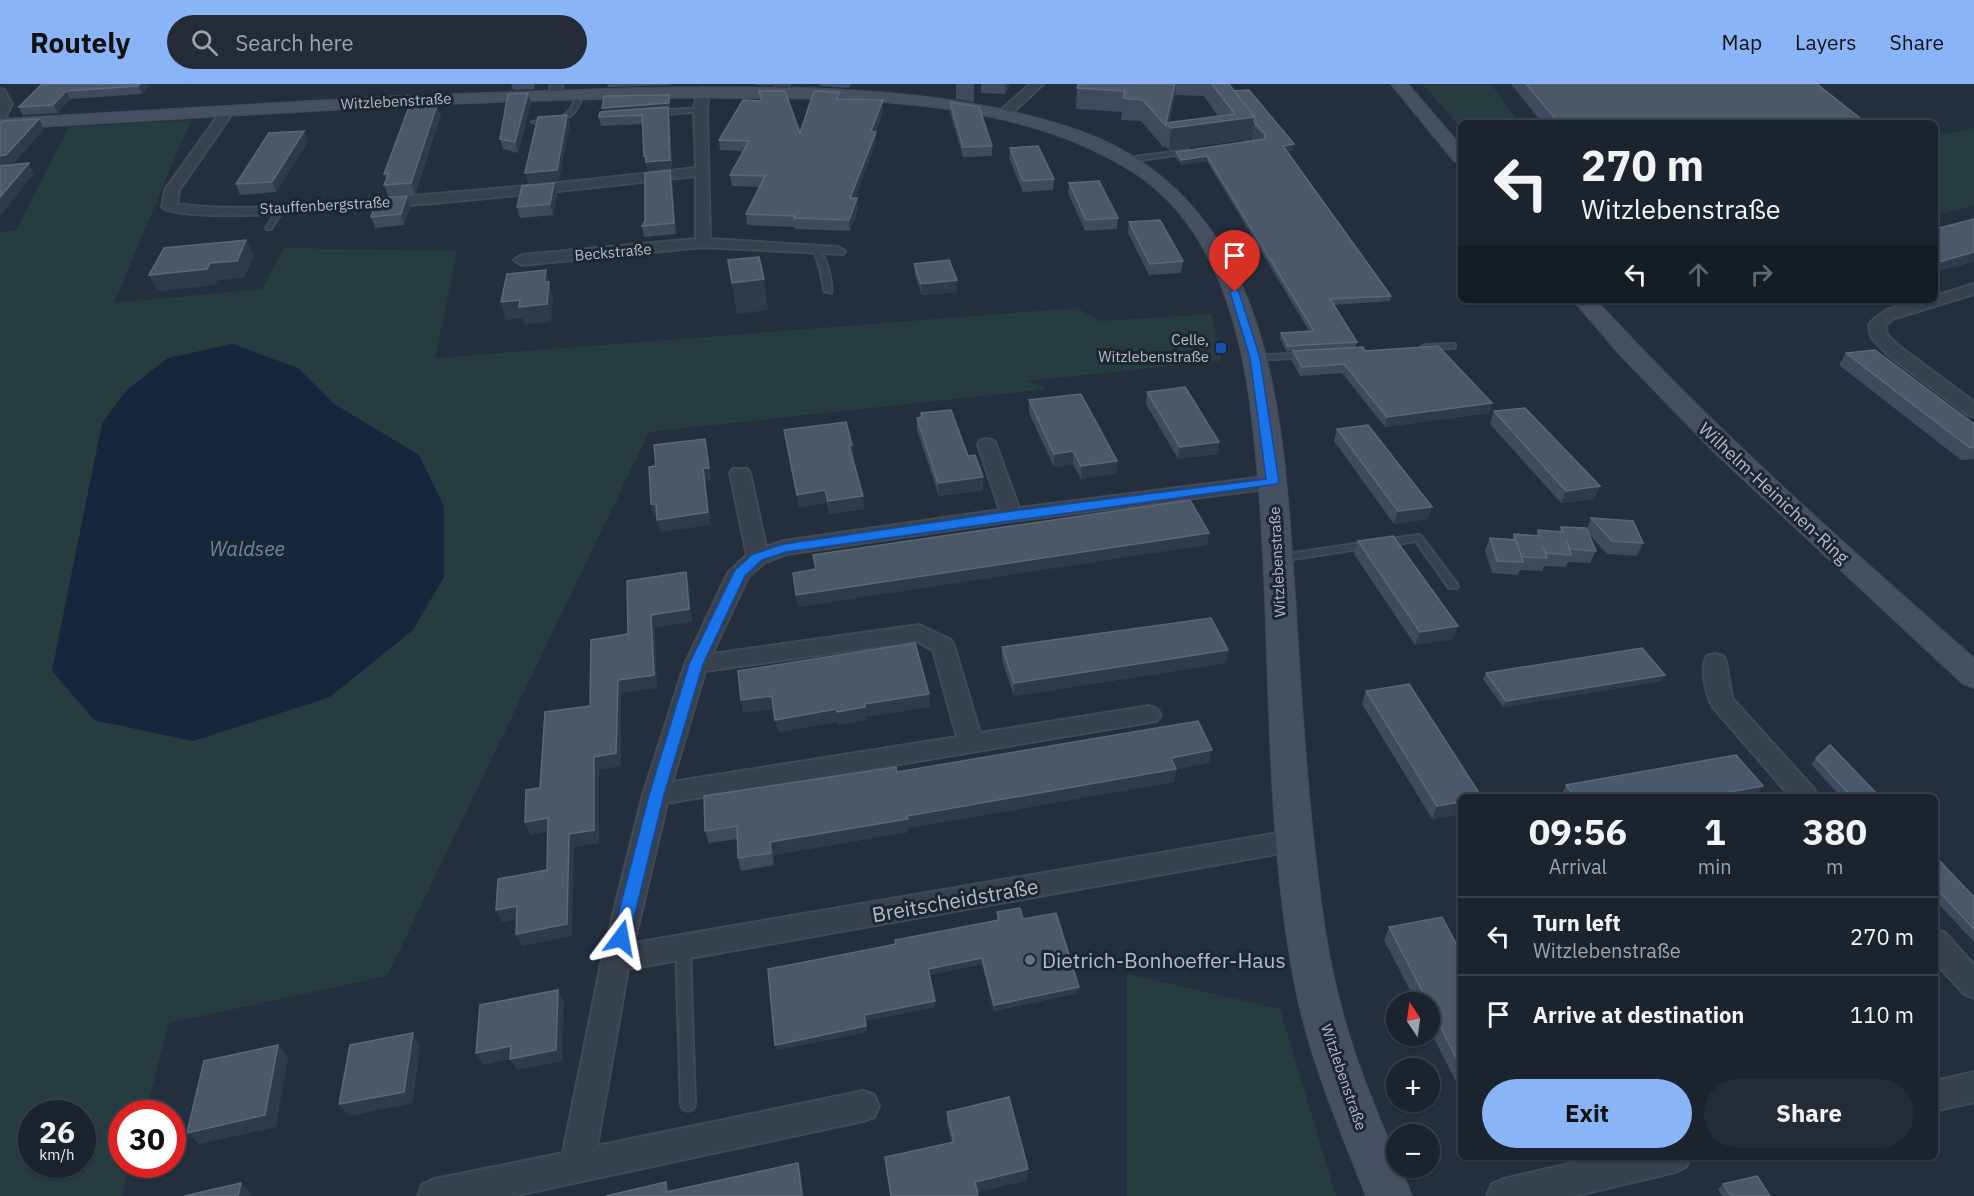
<!DOCTYPE html>
<html lang="en">
<head>
<meta charset="utf-8">
<style>
  :root { --surface:#1b232e; --page:#242b36; --text:#f1f3f6; --muted:#a0a4aa; --line:#39404a; --accent:#8ab4f8 }
  body { margin:0; font-family:"IBM Plex Sans",sans-serif; background:var(--page); color:var(--text); height:100vh; display:flex; flex-direction:column; font-size:22px; white-space:nowrap }
  * { box-sizing:border-box; margin:0 }
  p { font-size:20px; color:var(--muted) }
  .icon { flex:none; width:33px; height:33px; fill:none; stroke:currentColor; stroke-width:2; stroke-linecap:round; stroke-linejoin:round }
  .map { position:relative; flex:1; overflow:hidden }
  .side { position:absolute; left:1458px; top:710px; width:480px; height:366px; display:flex; flex-direction:column; background:var(--surface); border-radius:9px; box-shadow:0 2px 4px #0004,0 0 0 2px var(--line) }
  .side>* { flex:none }
  .hud { position:absolute; left:1458px; top:36px; width:480px; height:183px; border-radius:9px; box-shadow:0 2px 4px #0004,0 0 0 2px var(--line); background:#1b232e; color:var(--text); overflow:hidden }
  .needle { width:39px; rotate:347deg }
  .tools { position:absolute; left:1386px; top:908px; display:grid; gap:12px }
  .tools a { display:grid; place-items:center; width:54px; height:54px; border-radius:50%; background:var(--surface); box-shadow:0 2px 4px #0004,0 0 0 2px var(--line); font-size:30px }
  .speed { position:absolute; left:18px; top:1016px; display:flex; gap:12px; font-size:30px; font-weight:700; text-align:center }
  .speed>* { display:grid; place-content:center; width:78px; height:78px; border-radius:50%; background:var(--surface); box-shadow:0 2px 4px #0004,0 0 0 2px var(--line); line-height:1 }
  .speed small { font-size:15px; font-weight:400 }
  .speed .limit { border:9px solid #d22; background:#fff; color:#111 }
  .pin { position:absolute; display:grid; place-items:center; width:51px; height:51px; color:#fff; margin:-62px -26px; border-radius:50% 50% 50% 0; rotate:-45deg; box-shadow:0 0 6px #0007 }
  .pin .icon { rotate:45deg }
  .me { position:absolute; width:66px; margin:-33px; rotate:13deg; stroke-linejoin:round; filter:drop-shadow(0 0 4px #0008) }
  .turn { display:flex; align-items:center; gap:21px; height:126px; padding:0 24px; font-size:27px }
  .turn .icon { width:78px; height:78px; stroke-width:2.5 }
  .turn b { display:block; font-size:42px; line-height:51px }
  .lanes { display:flex; align-items:center; height:57px; padding:0 24px; background:#0003; justify-content:center; gap:30px; direction:ltr }
  .lanes .off { opacity:.35 }
  .eta { display:flex; justify-content:space-evenly; align-items:center; height:102px; text-align:center }
  .eta b { font-size:36px; font-weight:800; line-height:42px }
  .primary-button { display:flex; gap:12px; margin-top:auto; padding:12px 24px }
  .primary-button a { flex:1; height:69px; border-radius:36px; background:var(--accent); color:#111; font-size:24px; font-weight:800; line-height:69px; text-align:center }
  .primary-button a+a { background:var(--page); color:var(--text) }
  ul { padding:0; list-style:none }
  li { display:flex; align-items:center; gap:18px; height:78px; padding:0 24px; border-top:2px solid var(--line) }
  li div { flex:1 }
  li b { display:block; font-size:22px }
  li em { font-style:normal }
  header { display:flex; align-items:center; gap:36px; box-sizing:border-box; height:84px; padding:0 30px; background:var(--accent); color:#111 }
  header strong { font-size:28px }
  nav { display:flex; gap:33px; margin-inline-start:auto; font-size:21px }
  .search { width:420px; height:54px; background:var(--page); display:flex; align-items:center; gap:15px; box-sizing:border-box; padding:0 21px; border-radius:33px; color:var(--muted); font-size:22px }
  .map>svg:first-child { display:block }
</style>
</head>
<body>
<header>
<strong>Routely</strong>
<div class="search"><svg class="icon" aria-label="search" viewBox="0 0 24 24"><circle cx="10" cy="10" r="6"/><path d="M15 15l6 6"/></svg>Search here</div>
<nav><a>Map</a><a>Layers</a><a>Share</a></nav>
</header>
<div class="map">
<svg width="1974" height="1112" viewBox="0 0 1974 1112">
  <rect width="100%" height="100%" fill="#242f3e"/>
  <path fill="#263c3f" fill-rule="evenodd" d="M1422 0H1491L1519 39H1461V44Z
    M191 36 114 219 262 205 284 164 457 167 435 274 1077 224 1100 237 1212 230 1221 277 1027 297 1049 305 649 348 387 892 169 939 145 1029H122V1080H131L122 1112H0V148L16 146 69 43ZM168 274 298 284 334 320 330 613 193 657 94 636 102 339 128 305ZM32 1029H82V1080H32Z
    M1974 44V121L1935 132V52Z
    M1127 890 1280 925 1336 1112H1127Z"/>
  <path fill="#17263c" d="M232 260 298 284 334 320 419 371 444 423V493L413 546 330 613 193 657 94 636 52 587 102 339 128 305 168 274Z"/>
  <g fill="none" stroke-linecap="round" stroke-linejoin="round">
    <g stroke="#414a57" stroke-width="4">
      <path id="lane" d="M578 9 583 10C577 30 568 38 547 39 541 40 537 40 532 38L563 33 571 25Z
        M701 24 704 26 703 27 656 31 653 29 656 27Z
        M1245 37 1262 57V59L1246 60V58L1256 57 1242 39Z
        M1188 66 1190 67V69L1126 78 1123 76 1126 74Z
        M279 123 284 124 271 145H267L266 144Z
        M817 164C827 172 832 196 831 209L824 207 821 188 814 166Z
        M1452 260H1455V264L1425 265 1421 263 1425 261Z
        M1305 269H1308V273L1255 276 1251 274 1255 272Z
        M1418 451 1421 452 1457 500 1458 502 1457 504H1449L1416 457 1384 462 1379 459 1384 456Z
        M1369 458 1372 459 1374 461 1372 463 1280 477 1275 474 1280 471Z
        M683 858 688 860 690 864 695 1020 693 1025 688 1027 683 1025 681 1020 676 864 678 860Z"/>
    </g>
    <g stroke="#414a57" stroke-width="4">
      <path id="street" d="M551 0H563L559 14 555 15 549 11Z
        M777 0H789L785 13H777L775 10Z
        M1030 0H1043L1007 34H999L997 31 999 28Z
        M703 4 709 8 707 26 710 155 838 163 845 167 843 170 703 163 522 181 514 176 522 171 696 155V92C632 99 188 151 162 123L165 106 223 25 227 24 233 28 179 106 177 120C237 129 299 120 359 116 471 108 584 97 696 84L694 26 697 8Z
        M0 5 4 6 12 20 4 36 0 37Z
        M1974 200V210L1892 235 1885 242 1887 251 1900 263 1974 318V332L1968 331 1888 271 1871 253 1869 241C1882 223 1913 216 1935 216V212Z
        M987 355 994 357 996 361 1019 424 1273 392 1280 394 1283 398 1280 402 1273 404 1012 437 787 470 765 478 748 493 712 570 919 541 951 556 954 562 980 649 1149 622 1157 625 1161 631 1157 637 667 719 634 859 1295 746 1304 749 1308 757 1304 765 628 885 597 1062 863 1007 874 1011 879 1022 874 1033 863 1037 513 1112H418L423 1100 435 1095 563 1069 602 875 643 711 685 580 728 489 747 471 730 389 733 385H747L750 389 766 463 784 457 1000 426 978 361 980 357ZM916 557 933 566 957 653 672 698 705 587Z
        M1715 570 1723 572 1726 578 1732 614 1814 705 1817 712H1790L1713 623C1706 612 1700 583 1707 572Z
        M1935 846 1945 849 1974 881V914L1964 910 1935 878Z
        M1974 988V1018L1935 1027V997Z
        M1603 1072H1691L1686 1083 1675 1088 1574 1112H1487L1492 1100 1504 1095Z"/>
    </g>
    <g stroke="#414a57" stroke-width="2">
      <path id="secondary" d="M1391 0H1408L1461 62V79L1454 77Z
        M639 4C759 3 882 0 1000 25 1033 32 1067 41 1098 54 1278 134 1283 343 1295 512 1301 606 1306 701 1318 795 1323 839 1330 883 1342 926 1355 977 1376 1026 1396 1074V1083H1400L1412 1112H1366C1339 1043 1309 974 1295 901 1259 714 1275 522 1252 334 1242 245 1215 142 1136 90 1021 14 857 14 724 14 657 13 591 15 524 17 349 23 175 36 0 45V35L399 12Z
        M1573 216H1596C1714 345 1843 459 1974 574V604L1963 600 1715 369 1621 272Z"/>
    </g>
    <use href="#lane" fill="#38414e" fill-rule="evenodd"/>
    <use href="#street" fill="#38414e" fill-rule="evenodd"/>
    <use href="#secondary" fill="#465061" fill-rule="evenodd"/>
  </g>
  <path fill="#3f4b5c" fill-rule="evenodd" d="M42 0H150L142 10 70 15 58 29 23 31 19 23Z
    M511 0H535L534 5 513 6Z
    M607 0H671V1L608 3Z
    M756 0H775L774 1H756Z
    M819 0H851L849 4 820 2Z
    M956 0H974V18L956 15Z
    M981 0H1010L1005 10 981 9Z
    M1078 0H1229L1234 7 1293 66 1287 67 1391 212 1390 217 1333 221 1357 258 1355 263 1492 319 1489 329 1385 343 1342 289 1300 292 1291 276 1293 267 1287 268 1280 255 1281 249 1309 247 1207 77 1182 81 1175 73 1176 68 1264 55 1254 43 1252 55 1169 66 1164 61V64L1141 37 1121 36 1122 28 1076 25 1077 4ZM1175 11 1204 12 1218 32 1169 38Z
    M1511 0H1817L1866 39H1542Z
    M759 7 800 49 840 8 841 15 883 26 876 48V58L855 114 858 125 850 147 795 145V143L747 141 746 130 760 103 732 102 730 91 744 67 720 66 719 56 761 17Z
    M670 16V24H668L670 32 672 85 648 87 644 72 643 40 601 42 599 33 602 27Z
    M950 18 992 62V72L963 73 950 28Z
    M531 19 518 69 503 65 500 55Z
    M441 31 415 110 388 112 384 101 386 95 384 90Z
    M304 47 308 57 276 108 240 111 236 100Z
    M1010 64 1054 95 1053 106 1023 108 1009 74Z
    M670 86 672 97 676 150 644 153 642 142Z
    M554 99 557 109 553 131 520 134 517 123Z
    M1069 99 1118 134 1117 145 1085 147 1068 109Z
    M410 123 404 141 375 144 371 133Z
    M1129 138 1183 177 1181 189 1149 191 1128 149Z
    M914 180 957 208 922 211 915 191Z
    M1846 269 1974 340V375L1961 376 1839 281Z
    M1147 308 1219 358 1217 370 1178 375 1146 320Z
    M1029 316 1117 377 1116 389 1081 395 1073 380 1054 383 1029 329Z
    M1494 327 1600 402 1594 415 1561 419 1490 340Z
    M921 329 968 372 983 406 939 412 917 346V334L921 333Z
    M1337 345 1428 435 1394 440 1334 357Z
    M784 346 852 361 854 374H852L863 412 864 425 829 430 827 419 799 423Z
    M1591 434 1643 459 1637 472 1607 470 1588 449 1596 467 1590 479 1568 478 1566 483 1544 482 1542 487 1520 486 1518 491 1492 489 1485 466 1490 454 1512 455 1514 450 1536 452 1538 446 1559 448 1561 443 1587 445Z
    M1358 457 1453 555 1415 561 1354 470Z
    M1002 563 1228 566 1226 579 1014 612 1002 576Z
    M1486 589 1662 597 1503 623 1483 595Z
    M1366 607 1461 712V730L1432 735 1362 620Z
    M1816 674 1879 712H1840L1811 680Z
    M1209 679 1176 685 1174 698 908 744V748L773 771 774 781 741 787 738 774 737 755 709 759 705 747 897 688Z
    M1566 701 1758 709 1736 712H1566L1563 708Z
    M1935 772 1974 813V858L1935 816Z
    M997 828 1023 835 1079 903 1078 909 994 927 982 880 929 891 935 923 865 937 867 948 777 966 775 961 882 863 997 836Z
    M1389 843 1461 869V1008L1430 946V918H1416L1384 856Z
    M947 1028 1027 1096 977 1108 952 1058 947 1039Z
    M1723 1100 1770 1112H1722L1718 1105Z"/>
  <path fill="#2f3b4b" d="M140 0H150L142 10 138 2Z
    M1005 0H1010L1005 10Z
    M1175 0H1176L1175 11 1168 41 1166 39Z
    M66 7 70 15 58 29 53 21Z
    M528 9 531 19 518 69 515 58Z
    M669 11 670 24H668L670 32 672 85 648 87 646 78 668 24 603 29 602 24Z
    M883 16V26L874 53 876 48V58L851 125 850 114 871 47Z
    M437 21 441 31 415 110 411 99Z
    M567 31 570 41 559 96 528 100 525 89Z
    M1255 33 1252 55 1169 66 1171 44Z
    M39 35 44 45 12 82 0 83V72Z
    M304 47 308 57 276 108 272 98Z
    M1294 60 1293 66 1282 67 1283 62Z
    M1207 72V77L1182 81V76Z
    M29 79 34 90 0 132V113Z
    M670 86 672 97 676 150 674 139Z
    M554 99 557 109 553 131 550 120Z
    M407 112 410 123 404 141 401 130Z
    M857 114 858 125 850 147 849 136Z
    M246 156 254 172 244 194 218 196 215 201 158 207 149 191 210 179Z
    M1974 168V178L1935 188V179Z
    M546 186 553 215 551 238 524 240 522 234 506 236 501 218 544 198Z
    M764 195 768 226 737 230 732 199Z
    M957 196V208L922 211 921 200Z
    M1492 319 1489 329 1385 343 1387 333Z
    M705 355 711 396 705 397 711 441 660 448 657 436 703 384Z
    M1219 358 1217 370 1178 375 1180 363Z
    M852 361 854 374H850L849 362Z
    M1073 367V380L1054 383V370Z
    M1117 377 1116 389 1081 395V382Z
    M983 393V406L939 412 938 399Z
    M1600 402 1594 415 1561 419 1566 407Z
    M825 406 827 419 799 423 797 411Z
    M863 412 864 425 829 430 828 417Z
    M651 420H656L659 432 654 433Z
    M1432 423 1428 435 1394 440 1398 427Z
    M1209 449 1207 461 798 523 796 511Z
    M686 488 689 501 692 538 655 543 657 604 621 609V682L599 686V759L574 763 572 852 522 862 516 850 569 750 594 673 618 596 651 531Z
    M1458 542 1453 555 1415 561 1420 548Z
    M1228 566 1226 579 1014 612V599Z
    M1665 591 1662 597 1503 623 1506 617Z
    M929 610 930 623 866 633 867 636 838 641 837 628 864 620Z
    M772 612 774 625 743 629 741 616Z
    M836 625 838 638 778 648 775 636Z
    M1212 666 1209 679 1169 687 1171 674Z
    M1176 685 1174 698 908 744V748L773 771 774 781 770 758 907 732Z
    M1763 702 1758 709 1736 712H1706Z
    M1461 718V730L1432 735 1437 722Z
    M548 734 553 746 530 751 525 738Z
    M517 822 523 834 502 838 496 826Z
    M982 874V880L928 891V885Z
    M1079 903 1078 909 994 927V921Z
    M558 906 564 918 562 977 517 986 510 975 483 981 476 969Z
    M935 917V923L865 937 864 931Z
    M866 942 867 948 777 966 775 961Z
    M413 949 420 961 413 1019 349 1032 339 1020Z
    M278 961 288 973 276 1043 199 1060 187 1049Z
    M798 1079 801 1089 804 1112H802Z
    M1028 1085 1027 1096 975 1109V1098Z
    M666 1098 671 1109 666 1108Z
    M241 1099 252 1110 251 1112H238Z"/>
  <path fill="#4b5868" stroke="#5c6777" stroke-width="1.5" d="M42 0H140L138 2 66 7 53 21 19 23Z
    M1078 0H1175L1166 39 1235 30 1212 0H1229L1255 33 1171 44 1166 39V42L1143 16 1123 14 1125 7 1077 4Z
    M1526 0H1817L1866 39H1559Z
    M1249 6 1294 60 1283 62 1391 212 1330 215 1357 258 1288 262 1281 249 1314 247 1207 72 1182 76 1176 68 1265 55V50L1254 38 1255 33 1234 7Z
    M759 7H785L800 49 814 7 840 8 836 15 883 16 871 47 876 48 850 114H857L849 136 794 134 795 132 746 130 765 92 730 91 749 57 719 56 743 16 762 17Z
    M528 9 515 58 500 55 508 10Z
    M669 11V19L602 24 604 12Z
    M950 18 979 23 992 62 963 63Z
    M437 21 411 99 384 101 389 89 384 90 409 23Z
    M668 23 670 76 646 78V72H644L642 31 599 33 600 28Z
    M567 31 557 86 525 89 538 33Z
    M39 35 6 71 0 72V39L2 37Z
    M304 47 272 98 236 100 269 49Z
    M1038 62 1054 95 1023 97 1010 64Z
    M29 79 0 113V82Z
    M670 86 674 139 642 142 645 137V89Z
    M1099 97 1118 134 1086 136 1069 99Z
    M554 99 550 120 517 123 522 102Z
    M407 112 401 130 371 133 378 114Z
    M1974 135V168L1935 179V145Z
    M1160 136 1183 177 1150 180 1129 138Z
    M246 156 237 177 210 179 207 185 149 191 164 164Z
    M759 173 764 195 732 199 728 176Z
    M949 176 957 196 921 200 914 180Z
    M546 186 544 198H549L547 220 519 223 520 216 501 218 507 190Z
    M1438 262 1492 319 1387 333 1344 280 1302 283 1293 267 1363 263 1365 267Z
    M1875 266 1974 340V363L1970 364 1846 269Z
    M1185 303 1219 358 1180 363 1147 308Z
    M1081 310 1117 377 1081 382 1073 367 1054 370 1029 316Z
    M1525 324 1600 402 1566 407 1494 327Z
    M951 326 968 372 975 371 983 393 938 399 917 334 922 333 921 329Z
    M846 338 852 361 849 362 863 412 828 417 825 406 797 411 784 346Z
    M1368 341 1432 423 1398 427 1337 345Z
    M705 355 709 384H703L708 428 657 436 656 420H651L649 383 656 382 654 361Z
    M1190 416 1209 449 796 511 793 489 816 485 813 471Z
    M1591 434 1633 437 1643 459 1612 457Z
    M1561 443 1586 444 1596 467 1570 465 1567 458 1571 471 1546 469 1543 462 1547 474 1522 473 1514 450 1540 452 1538 446 1563 448Z
    M1393 452 1458 542 1420 548 1358 457Z
    M1490 454 1516 456 1523 478 1497 477Z
    M686 488 689 525 651 531 654 591 618 596 616 669 594 673V746L569 750 567 840 516 850 517 822 496 826 498 795 547 786 548 734 525 738 526 706 540 704 545 628 590 622 591 556 628 550 627 497Z
    M1211 534 1228 566 1014 599 1002 563Z
    M915 559 929 610 864 620 865 623 837 628 836 625 775 636 772 612 741 616 738 587Z
    M1642 564 1665 591 1506 617 1486 589Z
    M1409 600 1481 712H1461V718L1437 722 1366 607Z
    M1198 637 1212 666 1171 674 1176 685 907 732 908 735 770 758 771 769 738 774 737 742 705 747 704 712 896 683 897 688Z
    M1830 661 1879 712H1851L1816 674Z
    M1736 671 1763 702 1706 712H1574L1566 701Z
    M1935 772 1974 813V845L1935 803Z
    M1020 824 1023 835 1056 829 1079 903 994 921 982 874 928 885 935 917 864 931 866 942 775 961 768 885 882 863 896 860 895 856 999 836 997 828Z
    M1442 833 1461 869V983L1430 922V918H1428L1389 843Z
    M558 906 556 966 510 975 511 962 476 969 480 921Z
    M413 949 404 1008 339 1020 350 961Z
    M278 961 265 1031 187 1049 204 977Z
    M1009 1013 1028 1085 975 1098 978 1112H891L885 1073 954 1058 947 1028Z
    M798 1079 802 1112H606L666 1098V1108Z
    M1757 1092 1770 1112H1731L1723 1100Z
    M241 1099 238 1112H184Z"/>
  <path fill="#1a73e8" stroke="#114b97" stroke-width="1.5" d="M1235 205 1239 208 1260 274 1279 398 1277 400 786 468 762 476 745 492 703 580 664 711 629 854 627 859 621 862 614 859 612 854 649 711 689 580 735 486 753 470 784 460 1012 427 1266 395 1250 274 1230 208Z"/>
  <rect fill="#1a4fb4" stroke="#1d2633" stroke-width="2" x="1215" y="258" width="12" height="12" rx="3"/>
  <circle fill="#6b7280" stroke="#1d2633" stroke-width="2" cx="1030" cy="876" r="6"/>
  <g text-anchor="middle" dominant-baseline="central" stroke-width="6" stroke-linejoin="round" paint-order="stroke">
    <g font-size="15" fill="#b4bcc9" stroke="#1d2633">
      <text transform="translate(396 17) rotate(-3)">Witzlebenstraße</text>
      <text transform="translate(325 121) rotate(-3)">Stauffenbergstraße</text>
      <text transform="translate(613 168) rotate(-5)">Beckstraße</text>
      <text transform="translate(1277 478) rotate(-93)">Witzlebenstraße</text>
      <text transform="translate(1344 993) rotate(71)">Witzlebenstraße</text>
    </g>
    <g font-size="15" fill="#b4bcc9" stroke="#1d2633" text-anchor="end">
      <text x="1209" y="255">Celle,<tspan x="1209" dy="17">Witzlebenstraße</tspan></text>
    </g>
    <g font-size="18" fill="#b4bcc9" stroke="#1d2633">
      <text transform="translate(1774 409) rotate(43)">Wilhelm-Heinichen-Ring</text>
    </g>
    <g font-size="20" font-style="italic" fill="#6d86a8" stroke="#1d2633">
      <text x="247" y="464">Waldsee</text>
    </g>
    <g font-size="21" fill="#b4bcc9" stroke="#1d2633">
      <text transform="translate(955 816) rotate(-10)">Breitscheidstraße</text>
    </g>
    <g font-size="21" fill="#b4bcc9" stroke="#1d2633" text-anchor="start">
      <text x="1042" y="876">Dietrich-Bonhoeffer-Haus</text>
    </g>
  </g>
</svg>
<div class="tools">
<a><svg class="needle" viewBox="-14 -14 28 28"><path d="M0-13l5 13h-10z" fill="#e53935"/><path d="M0 13l5-13h-10z" fill="#a0a4aa"/></svg></a>
<a>+</a>
<a>−</a>
</div>
<div class="speed"><div>26<small>km/h</small></div><div class="limit">30</div></div>
<div class="pin" style="left:1235px;top:208px;background:#d93025"><svg class="icon" aria-label="arrive" viewBox="0 0 24 24"><path d="M6 21V4h12l-3 4 3 4H6"/></svg></div>
<svg class="me" style="left:621px;top:854px" viewBox="-20 -20 40 40"><path d="M0-17L14 15 0 8-14 15z" fill="#1a73e8" stroke="#fff" stroke-width="4"/></svg>
<div class="hud">
<div class="turn"><svg class="icon" aria-label="left" viewBox="0 0 24 24"><path d="M17 20v-9H6M10 6l-5 5 5 5"/></svg><div><b>270 m</b>Witzlebenstraße</div></div>
<div class="lanes"><svg class="icon" aria-label="left" viewBox="0 0 24 24"><path d="M17 20v-9H6M10 6l-5 5 5 5"/></svg><svg class="icon off" aria-label="ahead" viewBox="0 0 24 24"><path d="M12 20V5M6 11l6-6 6 6"/></svg><svg class="icon off" aria-label="right" viewBox="0 0 24 24"><path d="M7 20v-9h11M14 6l5 5-5 5"/></svg></div>
</div>
<section class="side">
<div class="eta">
<div><b>09:56</b><p>Arrival</p></div>
<div><b>1</b><p>min</p></div>
<div><b>380</b><p>m</p></div>
</div>
<ul>
<li><svg class="icon" aria-label="left" viewBox="0 0 24 24"><path d="M17 20v-9H6M10 6l-5 5 5 5"/></svg><div><b>Turn left</b><p>Witzlebenstraße</p></div><em>270 m</em></li>
<li><svg class="icon" aria-label="arrive" viewBox="0 0 24 24"><path d="M6 21V4h12l-3 4 3 4H6"/></svg><div><b>Arrive at destination</b></div><em>110 m</em></li>
</ul>
<div class="primary-button"><a>Exit</a><a>Share</a></div>
</section>
</div>
</body>
</html>
